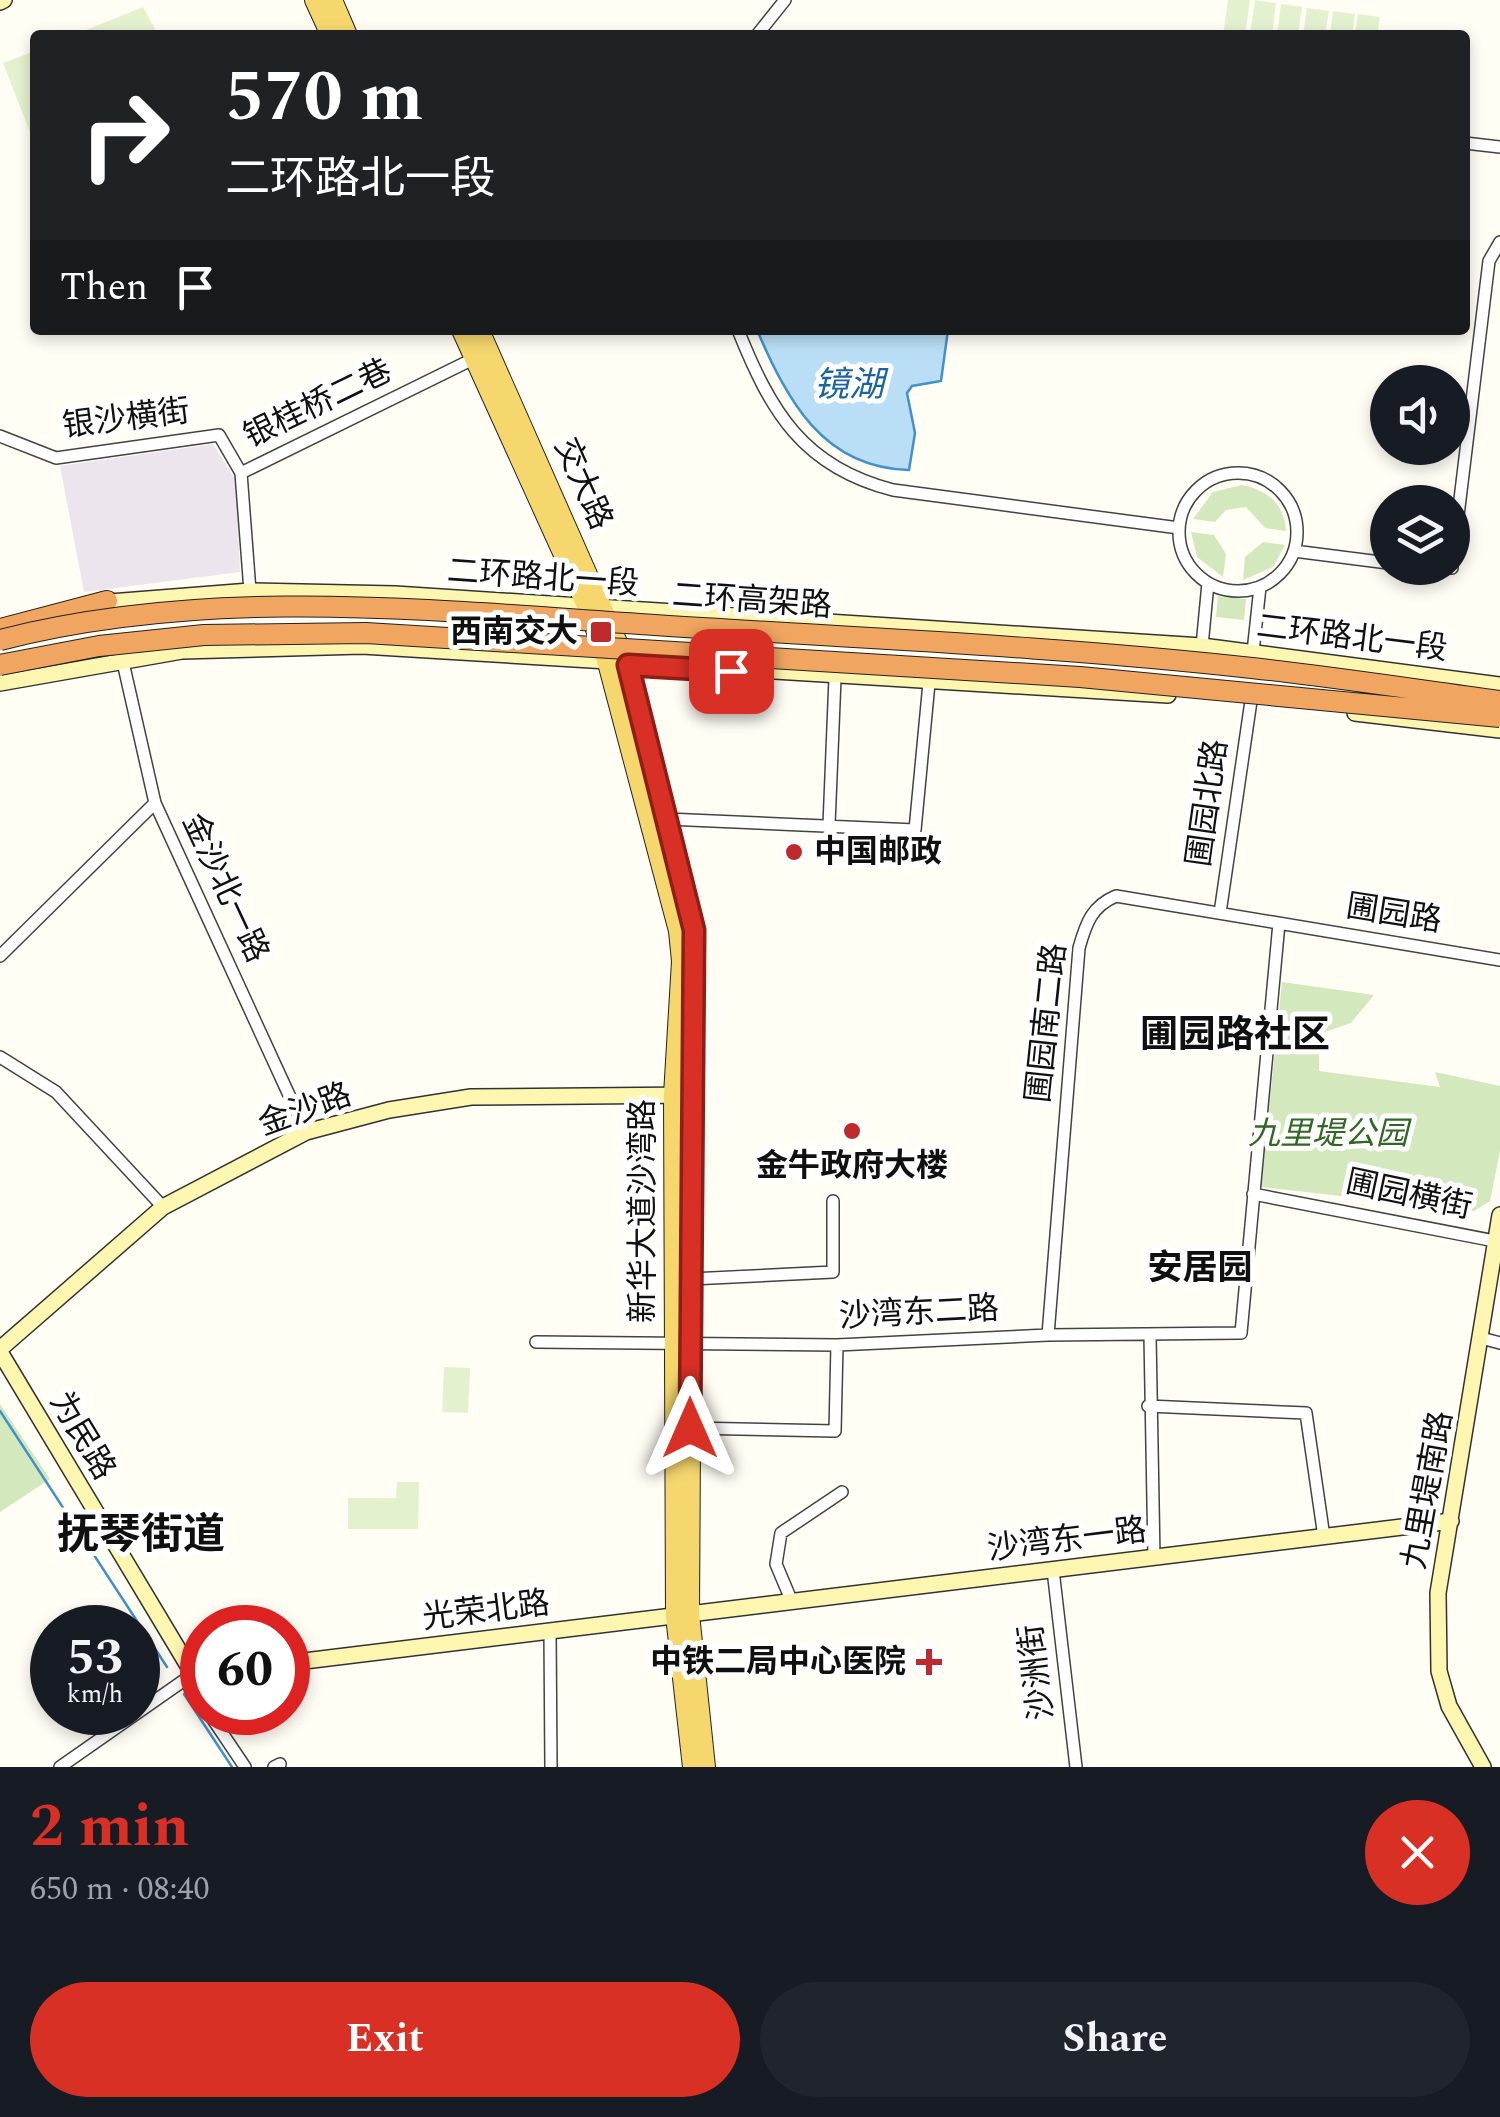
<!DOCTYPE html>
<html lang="en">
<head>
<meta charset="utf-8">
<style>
  :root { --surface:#171b24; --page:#20242c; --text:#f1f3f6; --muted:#9ea1a6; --accent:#d93025 }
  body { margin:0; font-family:Spectral,"Noto Sans SC",serif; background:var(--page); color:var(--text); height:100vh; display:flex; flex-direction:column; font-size:38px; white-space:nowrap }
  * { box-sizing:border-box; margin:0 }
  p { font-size:32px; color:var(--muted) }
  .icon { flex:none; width:55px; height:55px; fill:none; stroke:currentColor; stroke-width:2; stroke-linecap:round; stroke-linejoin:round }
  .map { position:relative; height:1767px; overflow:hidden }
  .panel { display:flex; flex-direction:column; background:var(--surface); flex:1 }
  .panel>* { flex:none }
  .guide { position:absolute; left:30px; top:30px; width:1440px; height:305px; border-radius:10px; box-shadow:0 5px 15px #0003; background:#202124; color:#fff; overflow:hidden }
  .buttons { position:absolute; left:1370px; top:365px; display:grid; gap:20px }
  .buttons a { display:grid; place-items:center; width:100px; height:100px; border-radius:50%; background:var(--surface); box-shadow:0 5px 15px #0003; font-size:50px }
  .speed { position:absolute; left:30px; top:1605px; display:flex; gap:20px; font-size:50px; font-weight:700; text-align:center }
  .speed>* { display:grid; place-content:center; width:130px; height:130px; border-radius:50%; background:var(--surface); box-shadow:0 5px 15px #0003; line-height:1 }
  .speed small { font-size:25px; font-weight:400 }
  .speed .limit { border:15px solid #d22; background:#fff; color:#111 }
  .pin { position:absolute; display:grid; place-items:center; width:85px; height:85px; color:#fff; margin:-42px; border-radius:20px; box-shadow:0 5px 15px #0006 }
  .me { position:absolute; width:110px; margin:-55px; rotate:0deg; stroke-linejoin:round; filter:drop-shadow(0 0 8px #0008) }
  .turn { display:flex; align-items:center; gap:35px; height:210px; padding:0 30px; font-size:45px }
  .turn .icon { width:130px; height:130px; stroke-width:2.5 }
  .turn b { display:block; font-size:70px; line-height:85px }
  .then { display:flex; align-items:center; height:95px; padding:0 30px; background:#0003; gap:20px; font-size:38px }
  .round { display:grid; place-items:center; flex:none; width:105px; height:105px; border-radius:52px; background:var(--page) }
  .overview { display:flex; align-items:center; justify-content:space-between; height:170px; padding:0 30px }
  h1 { font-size:60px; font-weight:700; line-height:75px; color:var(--accent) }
  .primary-button { display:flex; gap:20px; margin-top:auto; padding:20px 30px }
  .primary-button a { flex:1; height:115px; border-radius:60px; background:var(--accent); color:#fff; font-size:40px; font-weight:700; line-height:115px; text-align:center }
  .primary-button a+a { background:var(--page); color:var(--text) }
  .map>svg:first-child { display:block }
</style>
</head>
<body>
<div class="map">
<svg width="1500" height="1767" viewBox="0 0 1500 1767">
  <rect width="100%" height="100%" fill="#fffdf4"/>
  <path fill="#ede5ee" d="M213 444 236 481 240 572 84 592 60 466Z"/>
  <path fill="#d3e9bd" d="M1242 485C1267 490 1285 504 1286 531L1265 528 1246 507 1226 510 1215 522 1193 519 1213 492Z
    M1191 532 1214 535 1226 554 1223 577 1197 557Z
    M1263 542 1285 545 1273 567 1243 580 1245 557Z
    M1218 596 1246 599 1244 620 1216 617Z
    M1282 982 1374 995 1351 1023 1319 1034V1071L1440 1087 1435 1072 1500 1086V1151L1490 1201 1474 1211 1261 1187Z
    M0 1404 50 1479 0 1512Z"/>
  <path fill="#e4f1cf" d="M1228 0H1250L1245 35H1223Z
    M1255 0 1276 3 1272 35H1250Z
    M1281 4 1302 7 1298 35H1277Z
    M143 7 158 35H74Z
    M1307 8 1329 11 1325 35H1303Z
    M1333 11 1355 14 1352 35H1330Z
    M1358 14 1380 17 1377 35H1355Z
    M35 51V145L3 63Z
    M444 1367 470 1368 468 1413 442 1412Z
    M397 1482H419L418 1529H348V1498H396Z"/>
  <path fill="#b9def5" stroke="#4291ca" stroke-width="2.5" d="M757 330H948L941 381 912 386 907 393 915 433 909 470C822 468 787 399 757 330Z"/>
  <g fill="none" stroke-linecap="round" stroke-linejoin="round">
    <path stroke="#4291ca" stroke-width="2.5" d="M0 1411 167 1667
      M184 1694 232 1767"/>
    <g stroke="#434343" stroke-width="14">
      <path id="street" d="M757 35 785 0
        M1465 143 1500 147
        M738 330C771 412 803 467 893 490L1179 528
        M0 436 56 458 219 435 241 473 250 591
        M1179 532a59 59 0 1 1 118 0a59 59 0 1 1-118 0Z
        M241 473 473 359
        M1294 551 1388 563
        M1452 565 1489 261 1500 242
        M1426 568H1452
        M1202 646 1208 583
        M1253 652 1260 587
        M122 658 155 803 306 1132
        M667 819 915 830 929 683
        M829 825 835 678
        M1220 913 1251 701
        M0 956 155 803
        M0 1057 56 1092 163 1207
        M1253 1194 1500 1242
        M691 1279 833 1272V1201
        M1048 1335 1079 948C1086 923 1092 906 1116 896L1500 960
        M1150 1335 1154 1558
        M1481 1338 1500 1343
        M536 1342 837 1345 1048 1335 1241 1333 1279 923
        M1148 1406 1306 1413 1324 1537
        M690 1428 835 1431 837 1345
        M1053 1570 1076 1767
        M792 1602 776 1564 781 1533 842 1492
        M550 1631 551 1767
        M193 1674V1691L202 1705
        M208 1712 245 1767
        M60 1767 193 1674
        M274 1767 280 1764"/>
    </g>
    <g stroke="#323232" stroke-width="18">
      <path id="secondary" d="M0 2 4 0
        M97 603 250 591 395 594 1202 646 1500 685
        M0 683 182 651 362 646 1168 695
        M1355 713 1500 730
        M0 1349 163 1207 306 1132 389 1110 471 1097 693 1095
        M0 1352 193 1674 202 1673
        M288 1663 1451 1521
        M1483 1767 1449 1706 1439 1671 1438 1593 1500 1215"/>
    </g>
    <g stroke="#212121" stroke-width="20">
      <path id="primary" d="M314 0 330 35
        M333 0 348 35
        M461 330 588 610 607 663 678 931 681 961 673 1095 675 1616 692 1767
        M480 330 628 665 694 930 690 1614 706 1767"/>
    </g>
    <g stroke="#212121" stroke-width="22">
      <path id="highway" d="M0 629 107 601"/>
    </g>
    <use href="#street" stroke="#fff" stroke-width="11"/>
    <use href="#secondary" stroke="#fdf6b1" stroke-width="15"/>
    <use href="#primary" stroke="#f5d76e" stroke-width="18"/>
    <use href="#highway" stroke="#f0a560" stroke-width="20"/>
    <g stroke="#212121" stroke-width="22" stroke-linecap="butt">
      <path id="highway-bridge" d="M0 640C215 585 437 611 655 625 854 638 1054 646 1252 668 1335 677 1418 690 1500 701
        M0 665 99 646 204 635 366 633 1080 677 1500 717"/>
    </g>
    <use href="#highway-bridge" stroke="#f0a560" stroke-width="20"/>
  </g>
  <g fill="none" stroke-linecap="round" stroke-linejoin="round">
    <g stroke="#8d1f18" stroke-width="25">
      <path id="route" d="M690 1428 694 930 628 665 731 671"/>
    </g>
    <use href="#route" stroke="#d93025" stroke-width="18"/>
  </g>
  <g fill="#be2a2e" stroke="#fff" stroke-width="4">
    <rect x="589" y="620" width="24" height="24" rx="5"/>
    <circle cx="794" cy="852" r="10"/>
    <circle cx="852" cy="1131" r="10"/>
    <path d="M924 1647h10v10h10v10h-10v10h-10v-10h-10v-10h10z"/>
  </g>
  <g text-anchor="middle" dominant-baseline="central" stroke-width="10" stroke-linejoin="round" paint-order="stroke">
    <g font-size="32" fill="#101010" stroke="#fff">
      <text transform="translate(318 404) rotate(-26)">银桂桥二巷</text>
      <text transform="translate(126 419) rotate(-7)">银沙横街</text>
      <text transform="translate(583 484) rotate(66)">交大路</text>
      <text transform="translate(543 578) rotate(4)">二环路北一段</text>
      <text transform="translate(752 601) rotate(4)">二环高架路</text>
      <text transform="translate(1352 638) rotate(7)">二环路北一段</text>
      <text transform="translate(1208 803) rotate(-82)">圃园北路</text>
      <text transform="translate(225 888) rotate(65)">金沙北一路</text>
      <text transform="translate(1394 914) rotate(9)">圃园路</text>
      <text transform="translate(1047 1023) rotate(-84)">圃园南二路</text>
      <text transform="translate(305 1110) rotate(-20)">金沙路</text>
      <text transform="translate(1409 1195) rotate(12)">圃园横街</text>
      <text transform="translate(643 1211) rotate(-90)">新华大道沙湾路</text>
      <text transform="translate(919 1313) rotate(-3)">沙湾东二路</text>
      <text transform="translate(82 1436) rotate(59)">为民路</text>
      <text transform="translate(1428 1490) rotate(-80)">九里堤南路</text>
      <text transform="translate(1067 1540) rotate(-7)">沙湾东一路</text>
      <text transform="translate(486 1611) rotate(-7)">光荣北路</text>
      <text transform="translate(1037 1672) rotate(-97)">沙洲街</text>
    </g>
    <g font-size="32" font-weight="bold" fill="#101010" stroke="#fff" text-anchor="end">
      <text x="578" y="632">西南交大</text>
      <text x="814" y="852" text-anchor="start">中国邮政</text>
      <text x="852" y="1166" text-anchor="middle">金牛政府大楼</text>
      <text x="906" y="1662">中铁二局中心医院</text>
    </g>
    <g font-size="32" font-style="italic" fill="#2e6821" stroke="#fff">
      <text x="1328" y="1134">九里堤公园</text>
    </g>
    <g font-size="35" font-style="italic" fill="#1b63a1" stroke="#fff">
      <text x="849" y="385">镜湖</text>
    </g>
    <g font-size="35" font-weight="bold" fill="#101010" stroke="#fff">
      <text x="1200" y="1268">安居园</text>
    </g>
    <g font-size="38" font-weight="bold" fill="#101010" stroke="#fff">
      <text x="1235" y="1036">圃园路社区</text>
    </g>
    <g font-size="42" font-weight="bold" fill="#101010" stroke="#fff">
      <text x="141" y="1535">抚琴街道</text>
    </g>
  </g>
</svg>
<div class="buttons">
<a><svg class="icon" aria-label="sound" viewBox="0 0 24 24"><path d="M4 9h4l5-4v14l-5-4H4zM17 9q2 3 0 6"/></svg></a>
<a><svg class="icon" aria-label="layers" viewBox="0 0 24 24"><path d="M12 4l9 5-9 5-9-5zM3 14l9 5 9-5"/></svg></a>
</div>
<div class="speed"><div>53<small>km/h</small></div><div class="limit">60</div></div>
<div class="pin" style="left:731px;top:671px;background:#d93025"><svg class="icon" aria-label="arrive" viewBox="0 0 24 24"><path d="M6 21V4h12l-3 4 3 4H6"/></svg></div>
<svg class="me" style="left:690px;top:1428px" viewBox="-20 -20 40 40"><path d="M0-17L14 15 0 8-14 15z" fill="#d93025" stroke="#fff" stroke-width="4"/></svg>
<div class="guide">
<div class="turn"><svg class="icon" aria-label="right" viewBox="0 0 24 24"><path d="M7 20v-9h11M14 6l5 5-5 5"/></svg><div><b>570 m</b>二环路北一段</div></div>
<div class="then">Then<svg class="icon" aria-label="arrive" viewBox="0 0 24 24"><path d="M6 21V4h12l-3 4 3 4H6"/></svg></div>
</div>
</div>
<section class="panel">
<div class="overview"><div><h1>2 min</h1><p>650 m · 08:40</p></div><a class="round" style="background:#d93025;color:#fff"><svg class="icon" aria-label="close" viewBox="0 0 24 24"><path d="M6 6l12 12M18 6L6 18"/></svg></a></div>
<div class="primary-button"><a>Exit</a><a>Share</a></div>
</section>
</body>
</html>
